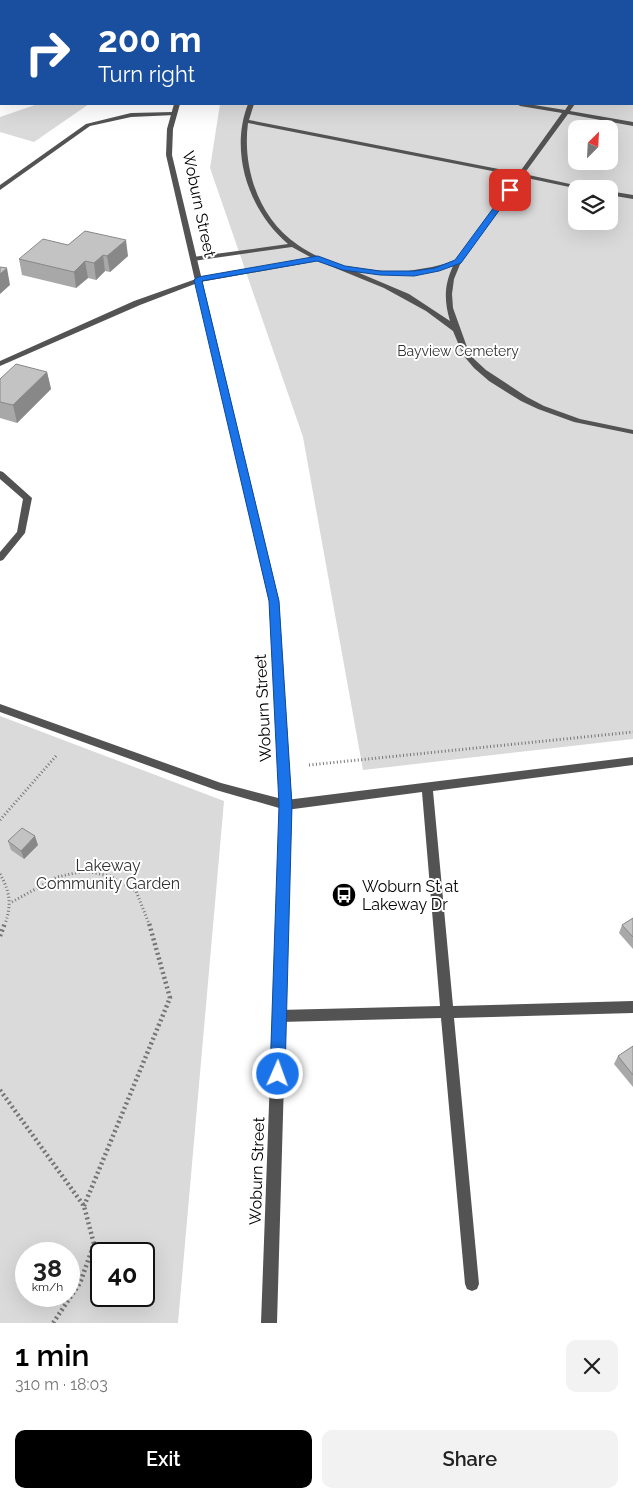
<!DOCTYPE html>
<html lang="en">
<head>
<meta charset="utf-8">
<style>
  :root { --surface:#fff; --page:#f2f2f2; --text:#222; --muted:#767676; --accent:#000 }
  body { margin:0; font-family:Raleway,sans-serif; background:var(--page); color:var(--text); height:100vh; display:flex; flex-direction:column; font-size:19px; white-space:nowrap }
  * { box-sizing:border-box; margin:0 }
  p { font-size:16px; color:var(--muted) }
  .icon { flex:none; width:28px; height:28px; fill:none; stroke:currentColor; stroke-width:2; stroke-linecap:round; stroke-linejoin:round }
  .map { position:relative; height:1323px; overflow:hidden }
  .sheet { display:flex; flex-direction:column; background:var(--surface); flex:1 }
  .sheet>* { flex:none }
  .top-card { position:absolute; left:0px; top:0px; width:634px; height:105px; box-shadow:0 5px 20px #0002; background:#1a4fa0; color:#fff; overflow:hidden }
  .needle { width:32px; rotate:24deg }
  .fabs { position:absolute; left:568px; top:120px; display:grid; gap:10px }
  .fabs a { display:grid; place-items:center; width:50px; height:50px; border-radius:10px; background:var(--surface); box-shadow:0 5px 20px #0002; font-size:25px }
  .speed { position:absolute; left:15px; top:1242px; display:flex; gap:10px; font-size:25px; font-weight:700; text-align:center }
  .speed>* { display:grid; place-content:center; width:65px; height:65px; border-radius:50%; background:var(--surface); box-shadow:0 5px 20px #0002; line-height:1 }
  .speed small { font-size:12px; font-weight:400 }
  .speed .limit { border:2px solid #111; border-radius:8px; background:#fff; color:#111 }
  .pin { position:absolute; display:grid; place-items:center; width:42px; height:42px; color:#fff; margin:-21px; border-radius:10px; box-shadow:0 2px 8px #0006 }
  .me { position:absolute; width:55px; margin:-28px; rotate:2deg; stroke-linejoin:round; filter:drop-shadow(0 0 4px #0008) }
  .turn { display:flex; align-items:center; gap:18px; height:105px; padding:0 15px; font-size:22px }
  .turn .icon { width:65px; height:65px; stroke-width:2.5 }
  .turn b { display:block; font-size:35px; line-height:42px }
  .round { display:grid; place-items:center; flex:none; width:52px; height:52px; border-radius:10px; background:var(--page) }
  .headline { display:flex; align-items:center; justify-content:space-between; height:85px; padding:0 15px }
  h1 { font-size:30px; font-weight:600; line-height:38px; color:var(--accent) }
  .primary-button { display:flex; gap:10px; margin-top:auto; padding:10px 15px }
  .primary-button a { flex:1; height:58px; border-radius:10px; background:var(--accent); color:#fff; font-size:20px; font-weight:600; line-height:58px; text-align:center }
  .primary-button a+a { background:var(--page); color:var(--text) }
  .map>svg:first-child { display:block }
</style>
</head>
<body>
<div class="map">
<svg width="633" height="1323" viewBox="0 0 633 1323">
  <rect width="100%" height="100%" fill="#fff"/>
  <path fill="#dadada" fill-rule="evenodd" d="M288 0H633V739L363 770 303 437 210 168 220 104H632V1H287ZM576 129H609V161H576ZM576 189H609V221H576Z
    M38 104H89L34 142 0 132V117Z
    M0 716 224 801 178 1323H0ZM26 1254H69V1296H26ZM101 1254H144V1296H101Z"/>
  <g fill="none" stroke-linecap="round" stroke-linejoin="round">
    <path stroke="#757575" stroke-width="3" stroke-dasharray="1 2.5" stroke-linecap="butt" d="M309 765 633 732
      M0 820 56 756
      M0 874C10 892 12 904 5 924
      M12 902 57 877 85 871 110 876 136 891 149 924"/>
    <path stroke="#757575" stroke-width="4.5" stroke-dasharray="2 3" stroke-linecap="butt" d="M0 936 5 923
      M0 1090 84 1206 94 1244 80 1283 53 1323
      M84 1206 170 998 149 923"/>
    <path fill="#535353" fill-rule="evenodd" d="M633 18V21H632V18Z
      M632 58H633V62H632Z
      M248 104H254L249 120 519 173 562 113 520 106 517 104H528L565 110 569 104H575L570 111 633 122V126L568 114 524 174 593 189H579L522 177 461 262 454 279 452 294 453 308 467 347 474 359 486 370 527 397 544 406 580 419 633 430V434L574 422 538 409 521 401 489 381 474 368 463 355 453 331 426 311 384 288 318 261 200 282 140 305 0 366V361L134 301 196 279 312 258 292 247 193 261 190 259 193 257 288 244C249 211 229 153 248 104ZM248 123 517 176 456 261 432 267 408 271H383L356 268 353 271C334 264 314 256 298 245 259 219 242 168 248 123ZM453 266C444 285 444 301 450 321L409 294 357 272C390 276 421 276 453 266Z
      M609 191 633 195V199L609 195Z
      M0 471 3 472 32 498 25 533 3 560 0 561V552L17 532 23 499 0 479Z
      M0 704 221 783 286 800 633 757V765L433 791 453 1006 633 1001V1013L454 1018 479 1284 477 1289 472 1291 467 1289 465 1284 441 1018 279 1022 274 1020 273 1016 274 1012 279 1010 440 1006 422 792 286 810 216 790 0 712Z"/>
    <path fill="#535353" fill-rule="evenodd" d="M1 60V64L0 65V61Z
      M173 112 176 114 175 115 131 117 90 126 0 190V185L86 124 131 113Z"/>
    <path fill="#535353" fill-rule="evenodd" d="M174 104H180L173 129 172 155 279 601 292 805 277 1323H261L280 805 269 601 166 155 167 129Z"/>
  </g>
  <path fill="#a8a8a8" d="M1 71V104H5H3L0 103V72Z
    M68 245 128 256 110 272 105 271 96 280 88 278 76 288 22 275 19 259Z
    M47 372 51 389 17 423 0 418V379Z
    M8 841 38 845 24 859 11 850Z
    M633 918V949L619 933 622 925Z
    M633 1046V1087L614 1064 618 1056Z"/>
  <path fill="#888" d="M1 20V35L0 36V21Z
    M126 240 128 256 110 272 107 256Z
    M103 255 105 271 96 280 94 263Z
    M85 261 88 278 76 288 74 272Z
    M7 268 10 285 0 294V274Z
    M47 372 51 389 17 423 13 405Z
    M35 836 38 845 24 859 21 851Z"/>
  <path fill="#c3c3c3" stroke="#888" d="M0 0H31L29 1H1V7H0Z
    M130 0H151L161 1H129Z
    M0 10 1 11V20L0 21Z
    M1 71V89L0 90V72Z
    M85 231 126 240 107 256 103 255 94 263 85 261 74 272 19 259 43 239 68 245Z
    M0 267 7 268 0 274Z
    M16 364 47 372 13 405 0 402V379Z
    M22 828 35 836 21 851 8 841Z
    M633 918V937L622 925Z
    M633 1046V1075L618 1056Z"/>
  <path fill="#1a73e8" stroke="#114b97" d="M508 188 514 190 461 263 439 271 414 276 380 275 343 270 317 261 202 281 279 601 292 805 285 1074 283 1079 278 1081 272 1079 270 1074 279 805 269 601 194 280 198 277 318 256 345 266 380 271H414L435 268 455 260Z"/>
  <defs>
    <g id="bus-disc" transform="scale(1.25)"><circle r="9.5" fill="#000" stroke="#fff"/><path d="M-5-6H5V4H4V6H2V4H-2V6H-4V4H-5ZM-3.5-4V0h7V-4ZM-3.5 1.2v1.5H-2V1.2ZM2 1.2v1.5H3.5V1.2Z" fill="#fff"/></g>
  </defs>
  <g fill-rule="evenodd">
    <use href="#bus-disc" x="344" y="895"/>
  </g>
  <g text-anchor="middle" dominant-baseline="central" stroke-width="4" stroke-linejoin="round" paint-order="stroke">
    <g font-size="14" fill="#313131" stroke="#fff">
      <text x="458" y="351">Bayview Cemetery</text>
    </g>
    <g font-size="16" fill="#000" stroke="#fff">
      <text transform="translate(199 204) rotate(78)">Woburn Street</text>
      <text transform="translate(263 708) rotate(-93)">Woburn Street</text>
      <text transform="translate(257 1171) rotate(-88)">Woburn Street</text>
    </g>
    <g font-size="16" fill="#313131" stroke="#fff">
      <text x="108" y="865">Lakeway<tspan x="108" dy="18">Community Garden</tspan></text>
    </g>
    <g font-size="16" fill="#000" stroke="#fff" text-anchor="start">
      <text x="362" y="886">Woburn St at<tspan x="362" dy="18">Lakeway Dr</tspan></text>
    </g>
  </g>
</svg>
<div class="fabs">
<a><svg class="needle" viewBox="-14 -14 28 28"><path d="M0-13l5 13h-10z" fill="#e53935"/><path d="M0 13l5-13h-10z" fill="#767676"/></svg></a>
<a><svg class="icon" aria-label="layers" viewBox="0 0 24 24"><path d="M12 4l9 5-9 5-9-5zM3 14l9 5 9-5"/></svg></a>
</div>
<div class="speed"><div>38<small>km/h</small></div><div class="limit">40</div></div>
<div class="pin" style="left:510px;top:190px;background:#d93025"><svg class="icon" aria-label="arrive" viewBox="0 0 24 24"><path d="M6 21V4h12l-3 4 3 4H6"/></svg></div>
<svg class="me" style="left:278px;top:1074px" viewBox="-20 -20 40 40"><circle r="17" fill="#1a73e8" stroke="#fff" stroke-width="3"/><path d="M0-11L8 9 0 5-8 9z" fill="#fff"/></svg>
<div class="top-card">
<div class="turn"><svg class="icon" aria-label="right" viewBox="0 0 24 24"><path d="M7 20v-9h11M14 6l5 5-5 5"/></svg><div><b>200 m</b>Turn right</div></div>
</div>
</div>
<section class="sheet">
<div class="headline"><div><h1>1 min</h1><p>310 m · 18:03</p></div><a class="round"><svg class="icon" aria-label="close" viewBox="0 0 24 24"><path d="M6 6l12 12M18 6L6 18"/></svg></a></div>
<div class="primary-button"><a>Exit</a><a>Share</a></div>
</section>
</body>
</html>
